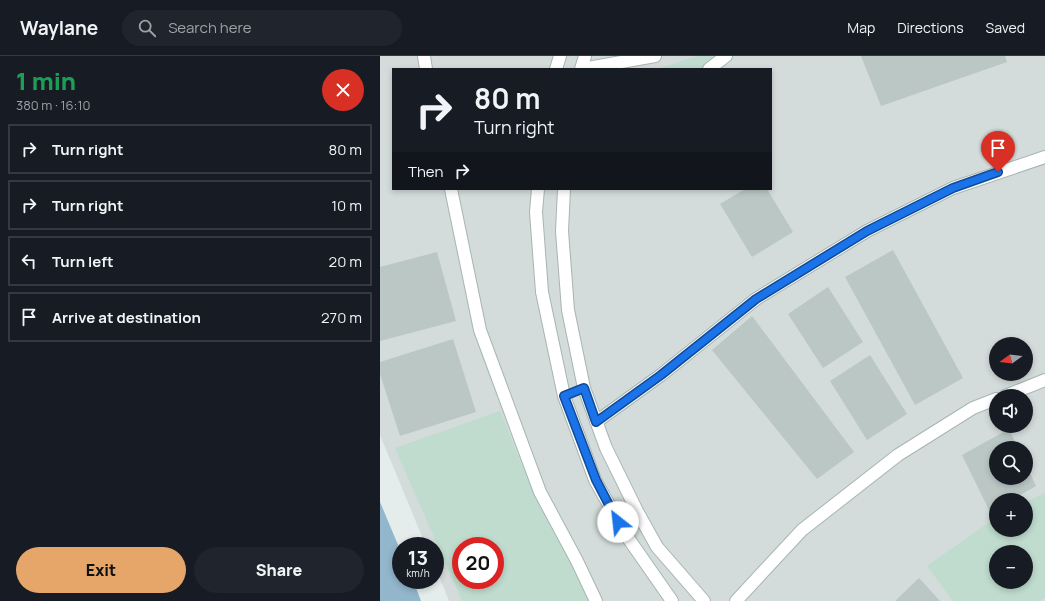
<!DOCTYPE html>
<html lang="en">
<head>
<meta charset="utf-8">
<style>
  :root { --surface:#171b24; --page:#20242c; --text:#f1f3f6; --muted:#9ea1a6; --line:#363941; --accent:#e6a569 }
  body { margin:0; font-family:Manrope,sans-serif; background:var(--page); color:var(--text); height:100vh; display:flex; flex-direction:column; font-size:15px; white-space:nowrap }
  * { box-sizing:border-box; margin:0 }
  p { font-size:13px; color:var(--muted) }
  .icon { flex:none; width:22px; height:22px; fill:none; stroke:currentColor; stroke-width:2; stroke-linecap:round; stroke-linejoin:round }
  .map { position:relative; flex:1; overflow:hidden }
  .side { display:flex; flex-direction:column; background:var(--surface); width:380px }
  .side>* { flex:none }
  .guide { position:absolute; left:12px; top:12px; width:380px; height:122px; border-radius:0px; box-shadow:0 2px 6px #0003; background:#171b24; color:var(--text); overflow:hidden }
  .needle { width:26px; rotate:255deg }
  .fabs { position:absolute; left:609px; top:281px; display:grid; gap:8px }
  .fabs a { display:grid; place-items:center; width:44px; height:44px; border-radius:50%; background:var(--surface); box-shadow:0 2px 6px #0003; font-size:20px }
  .speed { position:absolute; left:12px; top:481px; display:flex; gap:8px; font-size:20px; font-weight:700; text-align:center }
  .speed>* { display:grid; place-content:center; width:52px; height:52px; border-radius:50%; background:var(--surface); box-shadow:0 2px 6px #0003; line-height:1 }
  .speed small { font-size:10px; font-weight:400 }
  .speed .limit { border:6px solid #d22; background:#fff; color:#111 }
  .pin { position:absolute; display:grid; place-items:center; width:34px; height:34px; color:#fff; margin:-41px -17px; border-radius:50% 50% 50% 0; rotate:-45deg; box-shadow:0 0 4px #0007 }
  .pin .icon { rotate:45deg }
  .me { position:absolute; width:44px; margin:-22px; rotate:331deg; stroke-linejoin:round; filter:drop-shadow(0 0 3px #0008) }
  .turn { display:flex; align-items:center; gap:14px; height:84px; padding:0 16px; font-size:18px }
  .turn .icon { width:52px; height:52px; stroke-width:2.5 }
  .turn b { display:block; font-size:28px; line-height:34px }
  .then { display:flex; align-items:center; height:38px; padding:0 16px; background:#0003; gap:8px; font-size:15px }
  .round { display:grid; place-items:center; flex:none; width:42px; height:42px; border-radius:21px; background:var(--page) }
  .head { display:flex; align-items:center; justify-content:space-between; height:68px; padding:0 16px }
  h1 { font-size:24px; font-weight:800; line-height:30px; color:#1e9e55 }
  .action { display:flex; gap:8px; margin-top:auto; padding:8px 16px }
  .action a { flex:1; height:46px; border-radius:24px; background:var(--accent); color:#111; font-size:16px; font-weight:800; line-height:46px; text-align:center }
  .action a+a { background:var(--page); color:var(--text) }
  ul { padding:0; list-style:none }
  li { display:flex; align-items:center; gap:12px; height:50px; margin:0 8px 6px; padding:0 8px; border:2px solid var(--line); border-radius:0px }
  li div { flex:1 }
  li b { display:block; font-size:15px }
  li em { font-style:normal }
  header { display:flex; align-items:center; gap:24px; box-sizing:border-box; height:56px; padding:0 20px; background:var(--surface); border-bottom:1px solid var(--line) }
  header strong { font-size:19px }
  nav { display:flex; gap:22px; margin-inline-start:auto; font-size:14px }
  .search { width:280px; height:36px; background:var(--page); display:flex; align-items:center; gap:10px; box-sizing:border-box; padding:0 14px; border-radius:22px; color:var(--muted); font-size:15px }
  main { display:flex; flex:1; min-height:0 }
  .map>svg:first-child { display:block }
</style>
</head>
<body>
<header>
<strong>Waylane</strong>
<div class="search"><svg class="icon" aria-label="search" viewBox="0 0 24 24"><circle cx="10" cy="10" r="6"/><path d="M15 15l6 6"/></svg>Search here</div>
<nav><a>Map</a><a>Directions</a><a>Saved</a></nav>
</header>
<main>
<section class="side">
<div class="head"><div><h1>1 min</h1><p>380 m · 16:10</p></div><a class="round" style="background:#d93025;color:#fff"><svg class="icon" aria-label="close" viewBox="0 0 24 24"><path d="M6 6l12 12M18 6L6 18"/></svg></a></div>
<ul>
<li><svg class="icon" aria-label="right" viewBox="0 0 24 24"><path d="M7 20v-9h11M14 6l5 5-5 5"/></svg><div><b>Turn right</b></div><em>80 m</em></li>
<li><svg class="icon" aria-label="right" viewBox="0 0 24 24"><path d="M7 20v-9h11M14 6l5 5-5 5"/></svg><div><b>Turn right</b></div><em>10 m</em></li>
<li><svg class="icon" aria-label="left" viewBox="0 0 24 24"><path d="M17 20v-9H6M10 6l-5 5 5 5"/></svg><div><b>Turn left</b></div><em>20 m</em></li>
<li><svg class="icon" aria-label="arrive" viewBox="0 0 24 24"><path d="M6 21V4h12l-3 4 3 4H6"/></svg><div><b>Arrive at destination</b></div><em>270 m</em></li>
</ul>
<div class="action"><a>Exit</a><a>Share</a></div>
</section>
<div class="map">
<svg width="665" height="545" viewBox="0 0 665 545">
  <rect width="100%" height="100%" fill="#e4edeb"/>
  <path fill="#d3dcda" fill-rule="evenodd" d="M0 0H665V545H69L55 510V490H46L0 379ZM13 13H391V133H13ZM616 288H646V318H616ZM616 340H646V370H616ZM616 392H646V422H616ZM616 444H646V474H616ZM81 490H115V524H81ZM616 496H646V526H616Z"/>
  <path fill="#bfdcce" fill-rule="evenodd" d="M317 0H332V5L319 13H277Z
    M120 355 153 436 202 526 211 545H82L15 392ZM81 490H115V524H81Z
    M665 437V542L658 545H573L547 510 605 469 616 463V474H646V446ZM616 496H646V526H616Z"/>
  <path fill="#92b6cc" d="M0 446 21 496V524H33L41 545H0Z"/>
  <path fill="#bac7c4" d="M481 0H625L627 6 501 50Z
    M365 133H387L413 176 372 201 340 148Z
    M513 194 583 322 535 349 465 221Z
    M57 196 76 265 0 285V211Z
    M448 231 483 286 443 312 408 258Z
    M372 260 474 396 437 423 332 294Z
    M73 283 96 356 20 380 0 318V306Z
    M490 299 527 358 487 384 450 325Z
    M629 373 638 392H616V422H646V409L656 430 631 444H616V452L610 456 582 399Z
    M539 522 560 545H515Z"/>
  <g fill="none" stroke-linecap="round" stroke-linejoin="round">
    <g stroke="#a7b5b3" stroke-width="14">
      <path id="minor" d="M44 0 46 13
        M176 13 180 0
        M201 13 205 0
        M202 13 275 0
        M329 13 346 0
        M71 133 100 274 160 436 197 505 216 545
        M158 133 156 156 162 236 184 340 215 424 246 479 292 545
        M184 133 182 175 188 254 204 332 226 392 257 455 277 491 324 545
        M625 340 665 324
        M216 366 281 319 376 243 487 175 573 132 665 101
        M356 545 422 474 518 399 593 352 616 343"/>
    </g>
    <use href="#minor" stroke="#fff" stroke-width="12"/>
  </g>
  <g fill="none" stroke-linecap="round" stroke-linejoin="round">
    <g stroke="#114b97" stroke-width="10">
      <path id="route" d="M238 466 216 424 184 340 204 332 216 366 281 319 376 243 487 175 573 132 618 116"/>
    </g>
    <use href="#route" stroke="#1a73e8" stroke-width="7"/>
  </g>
</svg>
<div class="fabs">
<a><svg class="needle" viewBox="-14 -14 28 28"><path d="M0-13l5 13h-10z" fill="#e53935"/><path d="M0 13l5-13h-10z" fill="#9ea1a6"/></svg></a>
<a><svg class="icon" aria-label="sound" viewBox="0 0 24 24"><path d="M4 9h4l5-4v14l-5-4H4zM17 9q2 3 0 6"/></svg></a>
<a><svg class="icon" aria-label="search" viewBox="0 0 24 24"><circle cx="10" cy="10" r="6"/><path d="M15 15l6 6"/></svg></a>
<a>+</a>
<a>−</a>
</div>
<div class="speed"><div>13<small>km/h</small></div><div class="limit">20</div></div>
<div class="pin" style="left:618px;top:116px;background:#d93025"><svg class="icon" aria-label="arrive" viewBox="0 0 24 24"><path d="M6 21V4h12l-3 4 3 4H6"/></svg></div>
<svg class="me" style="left:238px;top:466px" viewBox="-20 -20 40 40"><circle r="19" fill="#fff"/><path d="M0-13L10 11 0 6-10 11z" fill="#1a73e8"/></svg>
<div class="guide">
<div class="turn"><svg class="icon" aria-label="right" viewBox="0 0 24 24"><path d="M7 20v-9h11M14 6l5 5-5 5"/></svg><div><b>80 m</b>Turn right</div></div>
<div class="then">Then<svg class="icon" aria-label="right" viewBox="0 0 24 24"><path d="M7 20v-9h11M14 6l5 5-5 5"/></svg></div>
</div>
</div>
</main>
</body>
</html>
